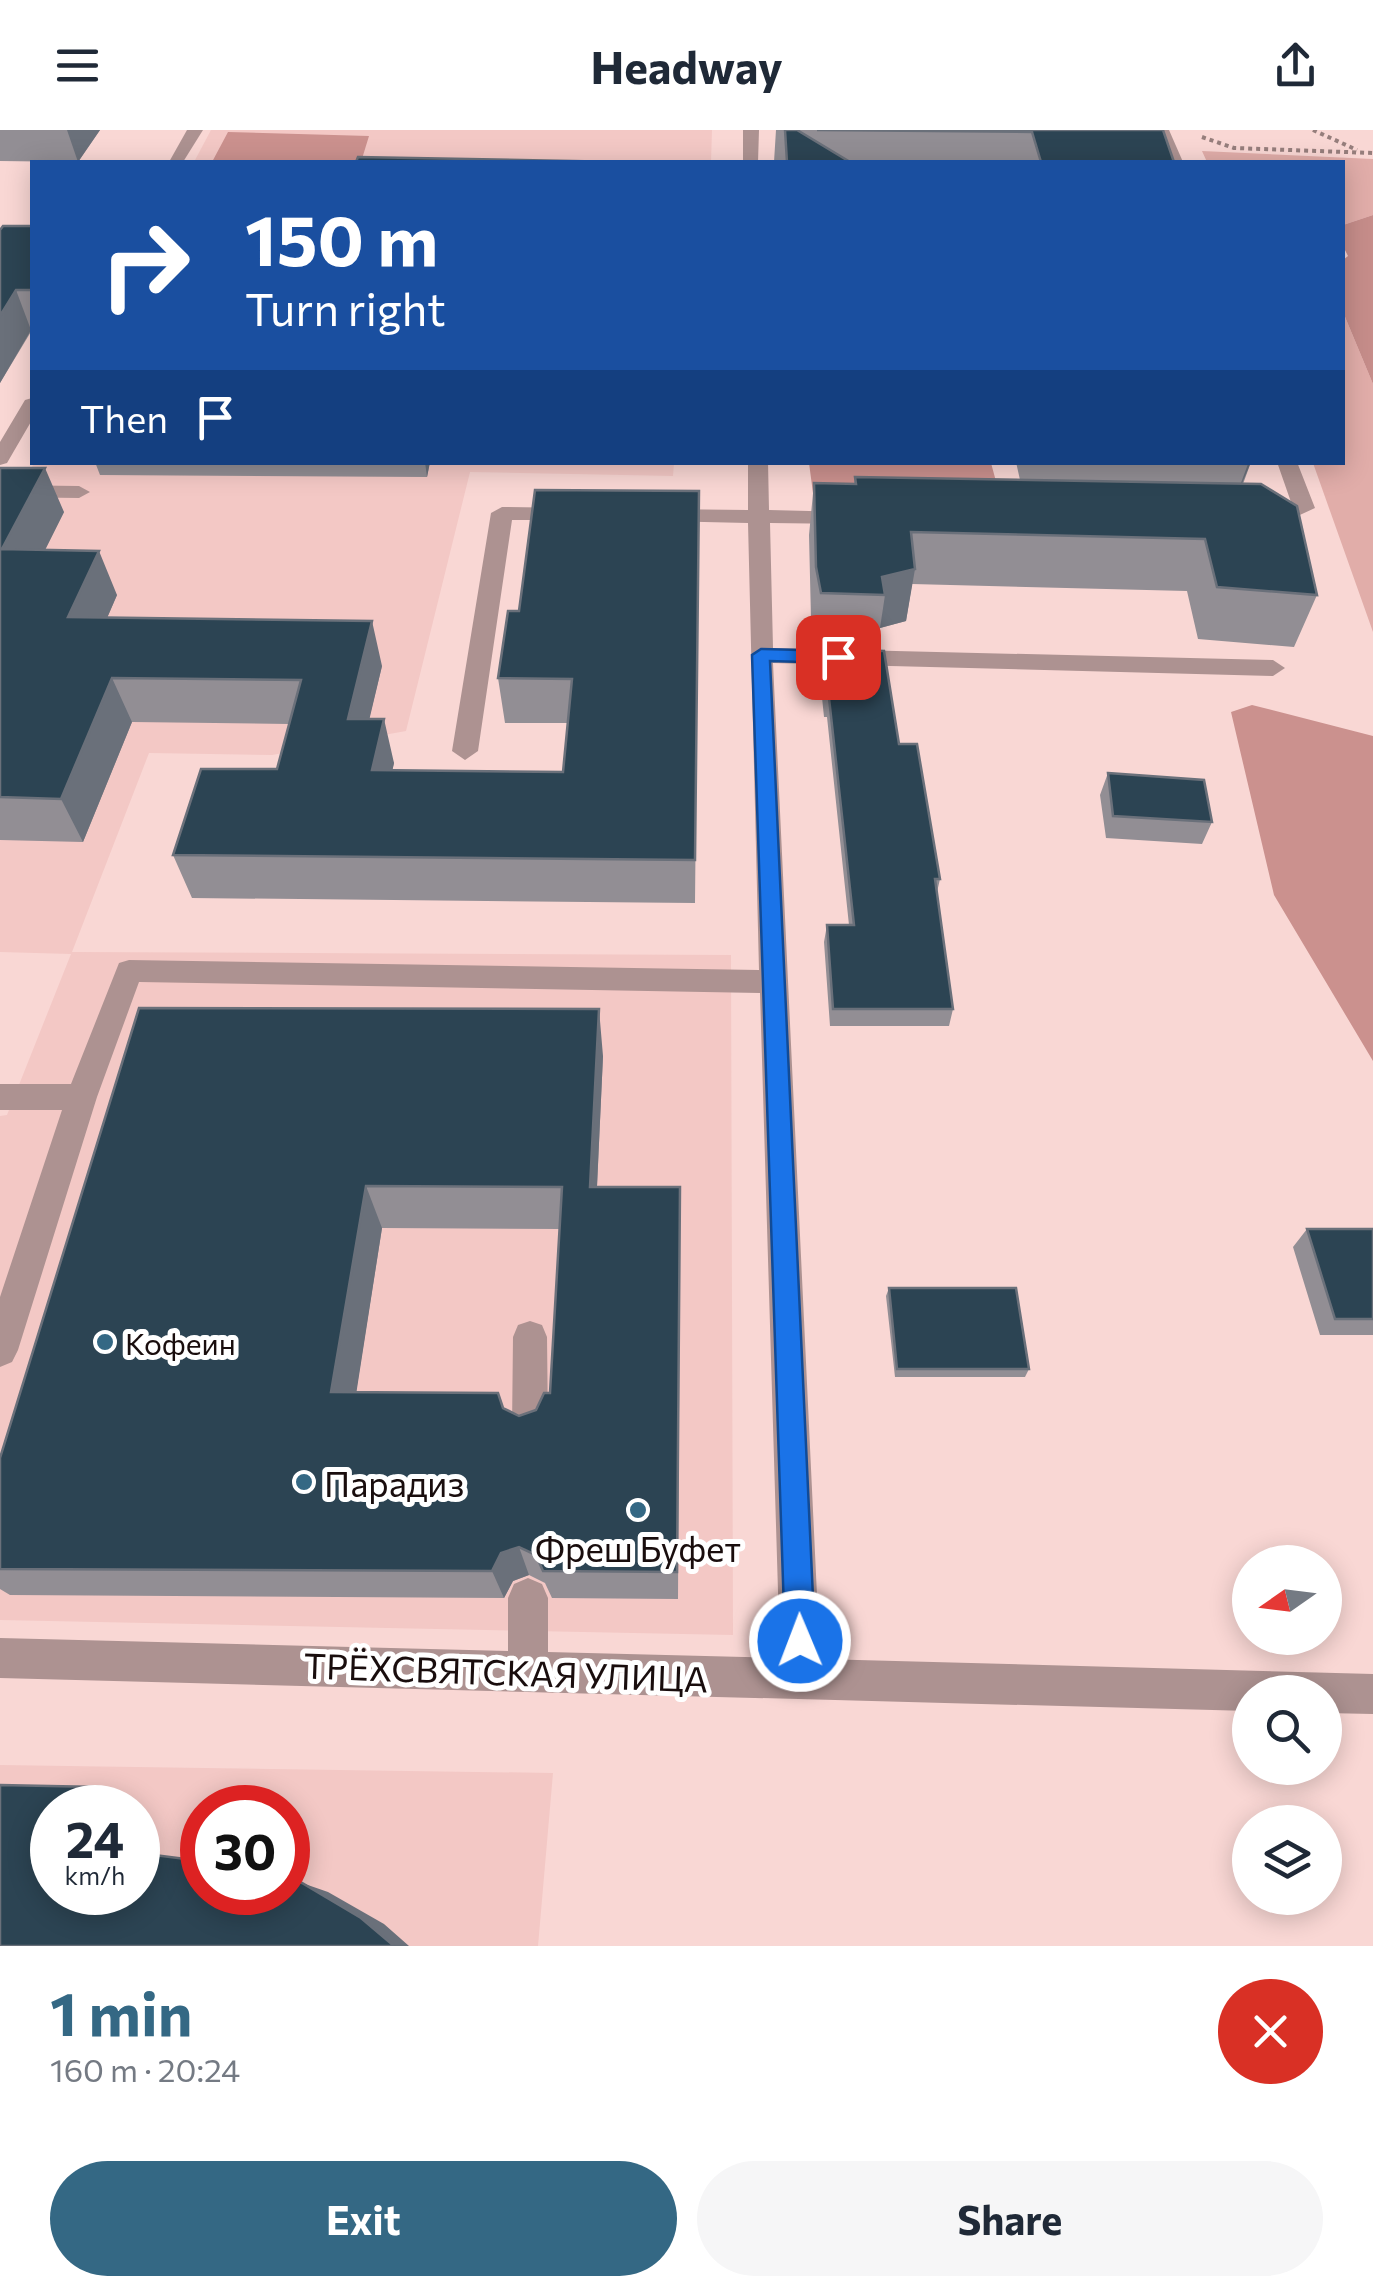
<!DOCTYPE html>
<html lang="en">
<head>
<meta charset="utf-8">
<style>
  :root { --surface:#fff; --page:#f6f6f7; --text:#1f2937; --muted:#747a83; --accent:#346884 }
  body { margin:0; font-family:Commissioner,sans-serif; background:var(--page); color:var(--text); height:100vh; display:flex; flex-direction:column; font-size:38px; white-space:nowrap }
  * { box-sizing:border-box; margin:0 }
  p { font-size:32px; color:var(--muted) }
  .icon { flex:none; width:55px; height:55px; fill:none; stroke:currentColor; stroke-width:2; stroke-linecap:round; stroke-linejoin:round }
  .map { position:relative; height:1816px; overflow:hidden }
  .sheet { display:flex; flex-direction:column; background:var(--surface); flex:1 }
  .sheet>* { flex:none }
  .guide { position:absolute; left:30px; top:30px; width:1315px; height:305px; border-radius:0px; box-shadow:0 5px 25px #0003; background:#1a4fa0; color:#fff; overflow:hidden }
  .needle { width:65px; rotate:256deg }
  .buttons { position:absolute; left:1232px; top:1415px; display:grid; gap:20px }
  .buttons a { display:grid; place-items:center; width:110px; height:110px; border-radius:50%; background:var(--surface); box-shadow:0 5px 25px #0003; font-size:50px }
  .speed { position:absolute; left:30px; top:1655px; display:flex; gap:20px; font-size:50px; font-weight:700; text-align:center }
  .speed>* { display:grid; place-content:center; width:130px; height:130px; border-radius:50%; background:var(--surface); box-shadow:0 5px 25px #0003; line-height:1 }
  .speed small { font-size:25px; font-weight:400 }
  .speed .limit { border:15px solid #d22; background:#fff; color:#111 }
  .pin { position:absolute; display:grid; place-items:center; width:85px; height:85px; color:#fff; margin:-42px; border-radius:20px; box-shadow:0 5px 15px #0006 }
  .me { position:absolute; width:110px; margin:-55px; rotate:359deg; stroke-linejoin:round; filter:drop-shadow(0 0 8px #0008) }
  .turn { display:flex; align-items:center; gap:35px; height:210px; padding:0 50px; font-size:45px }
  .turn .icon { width:130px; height:130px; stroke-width:2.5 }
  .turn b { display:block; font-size:70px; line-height:85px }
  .then { display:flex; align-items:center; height:95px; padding:0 50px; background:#0003; gap:20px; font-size:38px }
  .round { display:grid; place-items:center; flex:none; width:105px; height:105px; border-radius:52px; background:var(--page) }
  .summary { display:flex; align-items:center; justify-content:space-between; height:170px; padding:0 50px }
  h1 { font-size:60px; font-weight:700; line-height:75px; color:var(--accent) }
  .button { display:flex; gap:20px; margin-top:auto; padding:20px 50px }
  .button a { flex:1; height:115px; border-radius:60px; background:var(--accent); color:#fff; font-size:40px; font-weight:700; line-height:115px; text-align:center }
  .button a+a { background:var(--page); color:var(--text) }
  header { display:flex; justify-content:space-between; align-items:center; height:130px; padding:0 50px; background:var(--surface); font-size:45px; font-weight:700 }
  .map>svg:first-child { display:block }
</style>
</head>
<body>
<header><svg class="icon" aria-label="menu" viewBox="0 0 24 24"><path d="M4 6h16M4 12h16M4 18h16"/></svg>Headway<svg class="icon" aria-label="share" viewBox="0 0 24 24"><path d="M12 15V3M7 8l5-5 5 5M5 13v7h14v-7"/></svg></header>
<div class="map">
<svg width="1373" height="1816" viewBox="0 0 1373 1816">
  <rect width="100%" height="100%" fill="#f9d7d4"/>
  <path fill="#f3c8c5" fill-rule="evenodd" d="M211 0H712L711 32H194Z
    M34 333H674L673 346 470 342 406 601 272 625 149 623 72 822 731 825 733 1505 0 1490V986L7 985 71 824 0 822V396Z
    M0 1635 553 1643 538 1816H0ZM52 1678H138V1762H52ZM202 1678H288V1762H202Z"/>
  <path fill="#e1ada9" d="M1202 21 1373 29V85L1343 95 1342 32H1207Z
    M1343 182 1373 254V502L1313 333 1342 332Z"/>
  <path fill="#cb918e" d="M228 2 369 6 361 32H212Z
    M809 333H991L1003 377 815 378Z
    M1252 575 1373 606V931L1274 765 1231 582Z"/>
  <path fill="#c68d8a" d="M1373 85V254L1343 182V130L1348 126 1343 116V95Z"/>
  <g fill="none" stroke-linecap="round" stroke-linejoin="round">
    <path stroke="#967e7c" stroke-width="4" stroke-dasharray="4 4" stroke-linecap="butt" d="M1313 0 1357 20
      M1202 7 1234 18 1373 23"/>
    <path fill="#ad9291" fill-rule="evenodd" d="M187 0H203L183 32H169Z
      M743 0H759L758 32H743Z
      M1153 0H1169L1183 32H1169Z
      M32 268V290L7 333 0 335V312L25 270Z
      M748 332H768L769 380 849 382 860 388 849 394 770 393 773 518 1273 530 1285 538 1273 546 773 533 820 1529 1373 1544V1584L1325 1583V1562H1250V1581L0 1548V1508L508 1521V1468L514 1454 528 1448 542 1454 548 1468V1522L780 1528 760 863 139 852 97 967 18 1220 12 1232 0 1237V1167L62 980H0V954H71L119 833 129 830 759 840 748 393 660 391 649 385 660 379 748 380Z
      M1277 332H1297L1315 378 1267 400H1251L1248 395 1251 390 1292 375Z
      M0 355 79 356 90 362 79 368 0 367Z
      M502 377 574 378 585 384 574 390H512L478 621 465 630 452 621 491 383Z
      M530 1191 542 1195 547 1207 548 1298 543 1311 530 1316 517 1311 512 1298 513 1207 518 1195Z"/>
  </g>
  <path fill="#928e94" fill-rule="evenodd" d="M0 0H100L78 32 0 31Z
    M776 0H1163L1174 32H774Z
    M32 96V200L0 253V100Z
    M95 332H430L427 347 100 345Z
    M1016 332H1251L1243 354 1317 465 1294 517 1198 509 1187 461 912 454 906 491 880 498 877 517 816 515 811 489 809 405 814 353 854 354 855 347 1020 350Z
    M0 338 64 382 45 420 117 465 107 488 382 536 369 589 394 633 392 641 563 642 568 593H505L498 548 519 481 699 361 695 773 192 768 173 725 277 639 289 594 132 592 83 712 0 710Z
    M820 519 899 614 940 749 937 762 953 879 949 896H830L824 812 827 795H849L827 587H824L819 538Z
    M1108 643 1212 692 1202 714 1106 708 1100 665Z
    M139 878 603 926 597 1057 680 1099 678 1469 552 1468 545 1453 529 1445 513 1451 504 1468 10 1465 0 1459V1328ZM382 1098 560 1099 550 1263 536 1280 519 1286 356 1262Z
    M1307 1099H1373V1205H1320L1293 1117Z
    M889 1158 1029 1239 1025 1247H895L886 1166Z"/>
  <path fill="#6a707a" d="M67 0H100L78 32Z
    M16 160 31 200 0 253V186Z
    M425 332H430L427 347Z
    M1248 332H1251L1229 385 1248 334Z
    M45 338 64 382 23 464 2 419Z
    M99 421 117 465 88 532 68 487Z
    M915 439 906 491 880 498 885 465 882 447Z
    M372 491 382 536 359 633 348 589Z
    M112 548 132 592 83 712 61 669Z
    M384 589 394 633 383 684 372 640Z
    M599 879 603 926 595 1099 590 1057Z
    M366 1056 382 1098 351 1297 331 1262Z
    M519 1417 529 1445 513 1451 504 1468 492 1441 501 1423Z
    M98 1657 136 1671V1678H96Z
    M302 1753 328 1762 384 1794 409 1816H394Z"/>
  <path fill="#2c4453" stroke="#6a707a" stroke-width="2.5" fill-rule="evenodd" d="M785 0H797L850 32H787Z
    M817 0H1163L1174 32H1041L1032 2Z
    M358 27 623 32H356Z
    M3 96H32V160H16L0 186V100Z
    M1164 332H1248V334Z
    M0 338H45L2 419 99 421 68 487 372 491 348 589H384L372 640 563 642 572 549 498 548 508 481H519L535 360 699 361 695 730 173 725 201 639H277L301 550 112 548 61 669 0 667Z
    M855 347 1261 354 1297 376 1317 465 1217 457 1205 409 911 402 915 439 882 447 885 465 821 463 816 437 814 353 856 354Z
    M820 519 884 521 899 614H917L940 749H935L953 879H833L827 795H854L829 568H826Z
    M1108 643 1204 650 1212 692 1113 686Z
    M139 878 599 879 590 1057H680L677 1442 543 1441 536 1425 519 1417 501 1423 492 1441 0 1439V1328ZM366 1056 562 1057 550 1263H544L536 1280 519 1286 503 1278 498 1263 331 1262Z
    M1307 1099H1373V1189H1335Z
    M889 1158H1016L1029 1239H897Z
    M0 1655 98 1657 96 1678H52V1762H138V1723L202 1731V1762H288V1749L302 1753 361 1788 394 1816H0Z"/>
  <path fill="#1a73e8" stroke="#114b97" stroke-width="2.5" d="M761 519 838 521 848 527 838 533 770 531 815 1511 811 1521 800 1526 790 1521 785 1511 752 525Z"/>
  <g fill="#346884" stroke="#fff" stroke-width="4">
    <circle cx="105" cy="1212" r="10"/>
    <circle cx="304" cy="1352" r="10"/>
    <circle cx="638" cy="1380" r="10"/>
  </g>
  <g text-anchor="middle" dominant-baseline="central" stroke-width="10" stroke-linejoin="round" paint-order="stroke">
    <g font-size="30" fill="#190d0d" stroke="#fff" text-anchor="start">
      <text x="125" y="1212">Кофеин</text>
    </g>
    <g font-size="35" fill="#190d0d" stroke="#fff" text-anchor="start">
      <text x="324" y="1352">Парадиз</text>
      <text x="638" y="1417" text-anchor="middle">Фреш Буфет</text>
    </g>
    <g font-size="35" fill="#190d0d" stroke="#fff">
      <text transform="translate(506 1541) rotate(2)">ТРЁХСВЯТСКАЯ УЛИЦА</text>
    </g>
  </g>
</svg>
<div class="buttons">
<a><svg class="needle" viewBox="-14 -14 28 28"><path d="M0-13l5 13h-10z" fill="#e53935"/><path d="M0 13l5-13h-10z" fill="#747a83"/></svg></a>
<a><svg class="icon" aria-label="search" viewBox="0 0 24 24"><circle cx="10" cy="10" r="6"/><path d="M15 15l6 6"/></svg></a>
<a><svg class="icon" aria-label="layers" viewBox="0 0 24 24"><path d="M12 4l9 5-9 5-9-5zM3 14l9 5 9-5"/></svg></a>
</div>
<div class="speed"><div>24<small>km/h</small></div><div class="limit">30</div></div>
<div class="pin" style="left:838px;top:527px;background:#d93025"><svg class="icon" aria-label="arrive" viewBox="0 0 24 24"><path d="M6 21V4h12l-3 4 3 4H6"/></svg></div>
<svg class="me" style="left:800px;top:1511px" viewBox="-20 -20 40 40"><circle r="17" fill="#1a73e8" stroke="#fff" stroke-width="3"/><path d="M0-11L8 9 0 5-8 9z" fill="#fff"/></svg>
<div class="guide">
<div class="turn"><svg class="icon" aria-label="right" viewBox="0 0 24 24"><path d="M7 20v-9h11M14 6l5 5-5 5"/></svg><div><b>150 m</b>Turn right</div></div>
<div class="then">Then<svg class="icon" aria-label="arrive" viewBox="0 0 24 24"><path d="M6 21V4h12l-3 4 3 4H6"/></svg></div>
</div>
</div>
<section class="sheet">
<div class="summary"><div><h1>1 min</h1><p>160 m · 20:24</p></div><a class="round" style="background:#d93025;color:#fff"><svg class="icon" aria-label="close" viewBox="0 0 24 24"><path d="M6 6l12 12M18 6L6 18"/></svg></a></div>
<div class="button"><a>Exit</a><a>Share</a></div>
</section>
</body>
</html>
